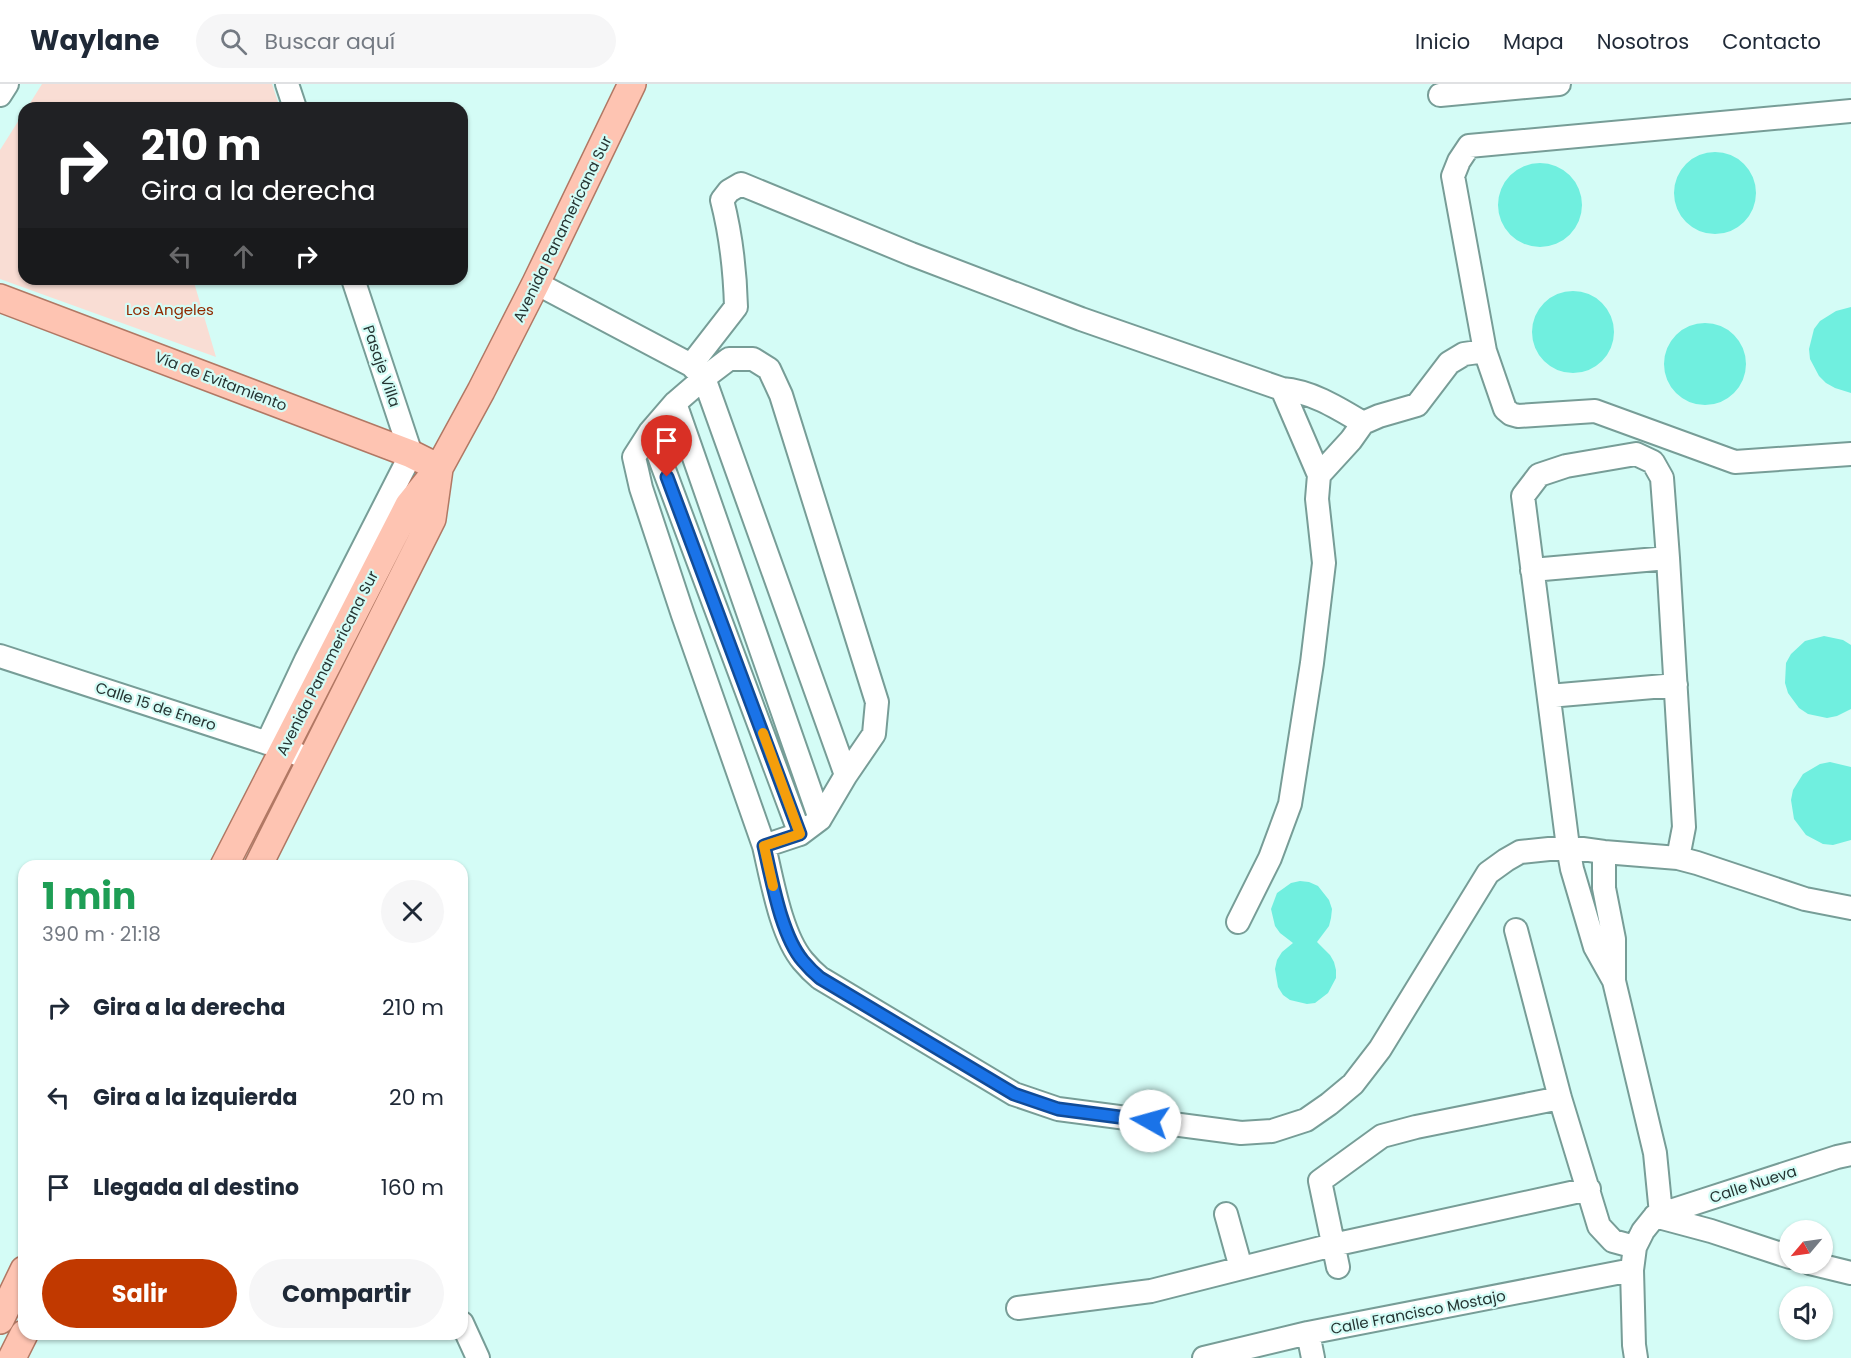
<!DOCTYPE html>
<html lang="es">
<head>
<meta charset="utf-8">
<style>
  :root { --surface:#fff; --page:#f6f6f7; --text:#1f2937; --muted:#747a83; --line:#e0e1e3; --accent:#c13900 }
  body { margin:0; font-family:Poppins,sans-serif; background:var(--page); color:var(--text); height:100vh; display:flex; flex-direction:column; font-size:22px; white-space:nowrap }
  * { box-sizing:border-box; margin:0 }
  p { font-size:20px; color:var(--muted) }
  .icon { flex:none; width:33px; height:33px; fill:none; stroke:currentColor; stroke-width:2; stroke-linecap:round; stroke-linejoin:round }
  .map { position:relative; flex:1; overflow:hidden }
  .sheet { position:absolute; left:18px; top:776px; width:450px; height:480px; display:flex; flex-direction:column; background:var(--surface); border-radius:18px; box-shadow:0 2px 4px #0004 }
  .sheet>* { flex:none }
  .hud { position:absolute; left:18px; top:18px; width:450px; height:183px; border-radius:18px; box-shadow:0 2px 4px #0004; background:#202124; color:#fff; overflow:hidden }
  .needle { width:39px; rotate:241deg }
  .fabs { position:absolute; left:1779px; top:1136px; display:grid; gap:12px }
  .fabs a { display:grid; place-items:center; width:54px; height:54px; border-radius:50%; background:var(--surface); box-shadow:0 2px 4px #0004; font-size:30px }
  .pin { position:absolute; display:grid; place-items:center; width:51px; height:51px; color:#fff; margin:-62px -26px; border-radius:50% 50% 50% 0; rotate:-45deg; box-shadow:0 0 6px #0007 }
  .pin .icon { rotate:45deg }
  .me { position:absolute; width:66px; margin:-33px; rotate:277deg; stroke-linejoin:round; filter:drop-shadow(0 0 4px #0008) }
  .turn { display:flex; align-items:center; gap:21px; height:126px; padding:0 24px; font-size:27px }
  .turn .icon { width:78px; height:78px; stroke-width:2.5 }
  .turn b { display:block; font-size:42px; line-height:51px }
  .lanes { display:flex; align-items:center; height:57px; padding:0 24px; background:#0003; justify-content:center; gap:30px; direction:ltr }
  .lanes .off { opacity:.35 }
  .round { display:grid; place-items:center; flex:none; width:63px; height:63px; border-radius:32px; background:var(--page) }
  .overview { display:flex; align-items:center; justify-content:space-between; height:102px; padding:0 24px }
  h1 { font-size:36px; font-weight:700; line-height:45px; color:#1e9e55 }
  .button { display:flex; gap:12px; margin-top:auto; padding:12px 24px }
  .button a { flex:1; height:69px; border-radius:36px; background:var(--accent); color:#fff; font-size:24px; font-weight:700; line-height:69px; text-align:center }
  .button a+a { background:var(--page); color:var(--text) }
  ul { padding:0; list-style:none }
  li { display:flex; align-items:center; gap:18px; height:90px; padding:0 24px }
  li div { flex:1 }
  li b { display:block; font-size:22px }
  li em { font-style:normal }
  header { display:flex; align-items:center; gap:36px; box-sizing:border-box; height:84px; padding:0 30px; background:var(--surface); border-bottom:2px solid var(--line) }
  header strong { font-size:28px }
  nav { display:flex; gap:33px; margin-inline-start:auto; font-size:21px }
  .search { width:420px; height:54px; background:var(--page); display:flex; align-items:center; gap:15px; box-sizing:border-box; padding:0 21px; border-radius:33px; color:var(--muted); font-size:22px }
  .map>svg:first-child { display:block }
</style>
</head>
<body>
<header>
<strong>Waylane</strong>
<div class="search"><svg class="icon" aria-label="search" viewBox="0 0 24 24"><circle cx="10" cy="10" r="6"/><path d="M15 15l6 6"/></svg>Buscar aquí</div>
<nav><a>Inicio</a><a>Mapa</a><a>Nosotros</a><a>Contacto</a></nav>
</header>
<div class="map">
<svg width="1851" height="1274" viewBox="0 0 1851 1274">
  <rect width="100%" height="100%" fill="#d4fcf6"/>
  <path fill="#f9ddd4" d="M42 0H272L280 24H27Z
    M24 28V195H193L216 273 0 195V66Z"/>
  <path fill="#70efdf" d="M1674 109a41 41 0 1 1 82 0a41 41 0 1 1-82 0Z
    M1498 121a42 42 0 1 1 84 0a42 42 0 1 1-84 0Z
    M1532 248a41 41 0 1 1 82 0a41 41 0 1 1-82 0Z
    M1851 223V309L1835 304 1826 299 1819 292 1810 275 1809 265 1814 245 1820 237 1836 227Z
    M1664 280a41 41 0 1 1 82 0a41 41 0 1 1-82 0Z
    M1824 552 1843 556 1851 561V625L1837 632 1827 634 1808 630 1799 624 1788 609 1785 599 1786 579 1791 570 1805 557Z
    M1830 678 1851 683V756L1833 761 1823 760 1806 751 1794 735 1791 716 1793 706 1803 690 1820 680Z
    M1300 797 1309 798 1318 802 1329 816 1332 825 1331 834 1329 842 1317 858 1330 871 1334 878 1336 886V894L1328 909 1315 919 1307 920 1290 916 1283 911 1278 903 1275 885 1277 876 1282 868 1293 859 1280 849 1275 842 1271 825 1277 809 1291 799Z"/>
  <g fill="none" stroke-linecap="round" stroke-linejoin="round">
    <g stroke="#779d97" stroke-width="26">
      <path id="minor" d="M287 0 295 24
        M0 11 7 0
        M1440 11 1559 0
        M1851 27 1469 62 1459 77 1453 92 1485 267 1505 325 1511 330 1518 332 1595 327 1735 378 1851 370
        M536 199 691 281 704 294 675 319 650 348 634 373 641 404 683 531 764 762C772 796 781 851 803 877 808 883 814 889 820 894L1014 1010 1058 1025 1241 1049 1272 1047 1306 1036 1329 1020 1353 1000 1380 965 1488 789 1506 776 1520 768 1568 763 1604 768 1678 774 1697 779 1805 815 1851 824
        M691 281 736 223C735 187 731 151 722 116L729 107 741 100 911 170 1081 235 1282 305 1319 391 1317 415 1324 479 1312 579 1290 720 1270 774 1238 838
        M1282 305C1311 307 1338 324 1363 339
        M675 319 820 735
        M650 348 800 750
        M1319 391 1351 356 1363 339 1379 332 1417 321 1449 279 1464 270 1485 267
        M1532 486 1668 474
        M0 572 283 664 311 676
        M1549 612 1676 601
        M267 659 306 576 411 370 353 195
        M764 762 800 750 820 735 846 691 874 650 877 618 781 311 769 285 753 275H729L704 294 846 691
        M1604 768V804L1614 855V897L1655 1069 1661 1130
        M1516 846 1560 1014 1599 1142 1613 1157 1635 1163
        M1614 897 1595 863 1572 785 1568 763 1523 412 1539 391 1566 382 1636 370 1653 378 1662 394 1668 474 1684 743 1678 774
        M1226 1130 1241 1184
        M1655 1132 1711 1147 1790 1173
        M1810 1179 1851 1189
        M1338 1183 1320 1097 1382 1052 1416 1043 1560 1014
        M1018 1224 1151 1207 1333 1161 1589 1105
        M462 1239 478 1274
        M1308 1249 1313 1274
        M1204 1274 1308 1249 1632 1186
        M1636 1274 1634 1261 1632 1186 1635 1163 1643 1147 1655 1132 1837 1073 1851 1070"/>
    </g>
    <g stroke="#b17864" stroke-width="30">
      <path id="major" d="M0 214 411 370 439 384
        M224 782 409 421 439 384 481 307 536 199 632 0
        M258 782 432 435 439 385
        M0 1236 24 1186
        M12 1274 24 1250"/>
    </g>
    <use href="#minor" stroke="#fff" stroke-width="22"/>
    <use href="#major" stroke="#fec4b2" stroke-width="27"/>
  </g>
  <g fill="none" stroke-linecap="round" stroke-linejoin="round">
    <g stroke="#114b97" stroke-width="15">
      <path id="route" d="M667 393 800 750 764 762C772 796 781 851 803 877 808 883 814 889 820 894L1014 1010 1058 1025 1150 1037"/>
    </g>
    <use href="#route" stroke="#1a73e8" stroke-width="10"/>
    <path stroke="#f59e0b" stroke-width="10" d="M763 649 800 750 764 762 773 802"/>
  </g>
  <g text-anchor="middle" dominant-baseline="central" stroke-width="4.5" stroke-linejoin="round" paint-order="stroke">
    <g font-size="15" fill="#253432" stroke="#d4fcf6">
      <text transform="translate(562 145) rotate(-64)">Avenida Panamericana Sur</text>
      <text transform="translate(382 282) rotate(71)">Pasaje Villa</text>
      <text transform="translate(221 297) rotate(21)">Vía de Evitamiento</text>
      <text transform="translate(327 579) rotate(-63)">Avenida Panamericana Sur</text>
      <text transform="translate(156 622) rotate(18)">Calle 15 de Enero</text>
      <text transform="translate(1753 1100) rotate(-18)">Calle Nueva</text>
      <text transform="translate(1418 1228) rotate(-11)">Calle Francisco Mostajo</text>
    </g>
    <g font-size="15" fill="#902900" stroke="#d4fcf6">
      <text x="170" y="225">Los Angeles</text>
    </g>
  </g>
</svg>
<div class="fabs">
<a><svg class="needle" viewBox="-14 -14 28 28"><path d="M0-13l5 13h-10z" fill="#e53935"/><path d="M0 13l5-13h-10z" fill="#747a83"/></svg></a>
<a><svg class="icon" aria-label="sound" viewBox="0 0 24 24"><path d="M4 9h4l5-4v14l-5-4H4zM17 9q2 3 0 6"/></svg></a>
</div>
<div class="pin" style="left:667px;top:393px;background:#d93025"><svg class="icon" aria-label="arrive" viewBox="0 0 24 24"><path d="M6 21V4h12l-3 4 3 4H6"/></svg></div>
<svg class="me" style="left:1150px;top:1037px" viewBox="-20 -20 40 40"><circle r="19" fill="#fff"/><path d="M0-13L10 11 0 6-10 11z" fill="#1a73e8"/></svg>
<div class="hud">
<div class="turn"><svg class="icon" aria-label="right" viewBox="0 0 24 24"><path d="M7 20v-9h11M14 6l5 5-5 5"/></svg><div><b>210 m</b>Gira a la derecha</div></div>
<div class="lanes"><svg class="icon off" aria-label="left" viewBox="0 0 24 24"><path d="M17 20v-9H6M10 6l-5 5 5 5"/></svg><svg class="icon off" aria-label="ahead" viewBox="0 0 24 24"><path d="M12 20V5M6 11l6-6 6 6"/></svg><svg class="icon" aria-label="right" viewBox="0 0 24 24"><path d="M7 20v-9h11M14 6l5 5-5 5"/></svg></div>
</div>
<section class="sheet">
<div class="overview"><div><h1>1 min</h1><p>390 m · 21:18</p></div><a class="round"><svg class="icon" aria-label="close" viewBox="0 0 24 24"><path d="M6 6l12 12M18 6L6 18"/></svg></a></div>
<ul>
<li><svg class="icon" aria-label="right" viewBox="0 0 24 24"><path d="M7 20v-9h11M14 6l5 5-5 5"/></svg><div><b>Gira a la derecha</b></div><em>210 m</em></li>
<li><svg class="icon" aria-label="left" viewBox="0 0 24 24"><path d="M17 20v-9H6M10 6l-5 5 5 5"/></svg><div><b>Gira a la izquierda</b></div><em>20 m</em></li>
<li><svg class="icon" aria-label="arrive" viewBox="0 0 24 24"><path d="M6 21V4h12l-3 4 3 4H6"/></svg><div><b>Llegada al destino</b></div><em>160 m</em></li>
</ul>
<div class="button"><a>Salir</a><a>Compartir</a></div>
</section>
</div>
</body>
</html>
